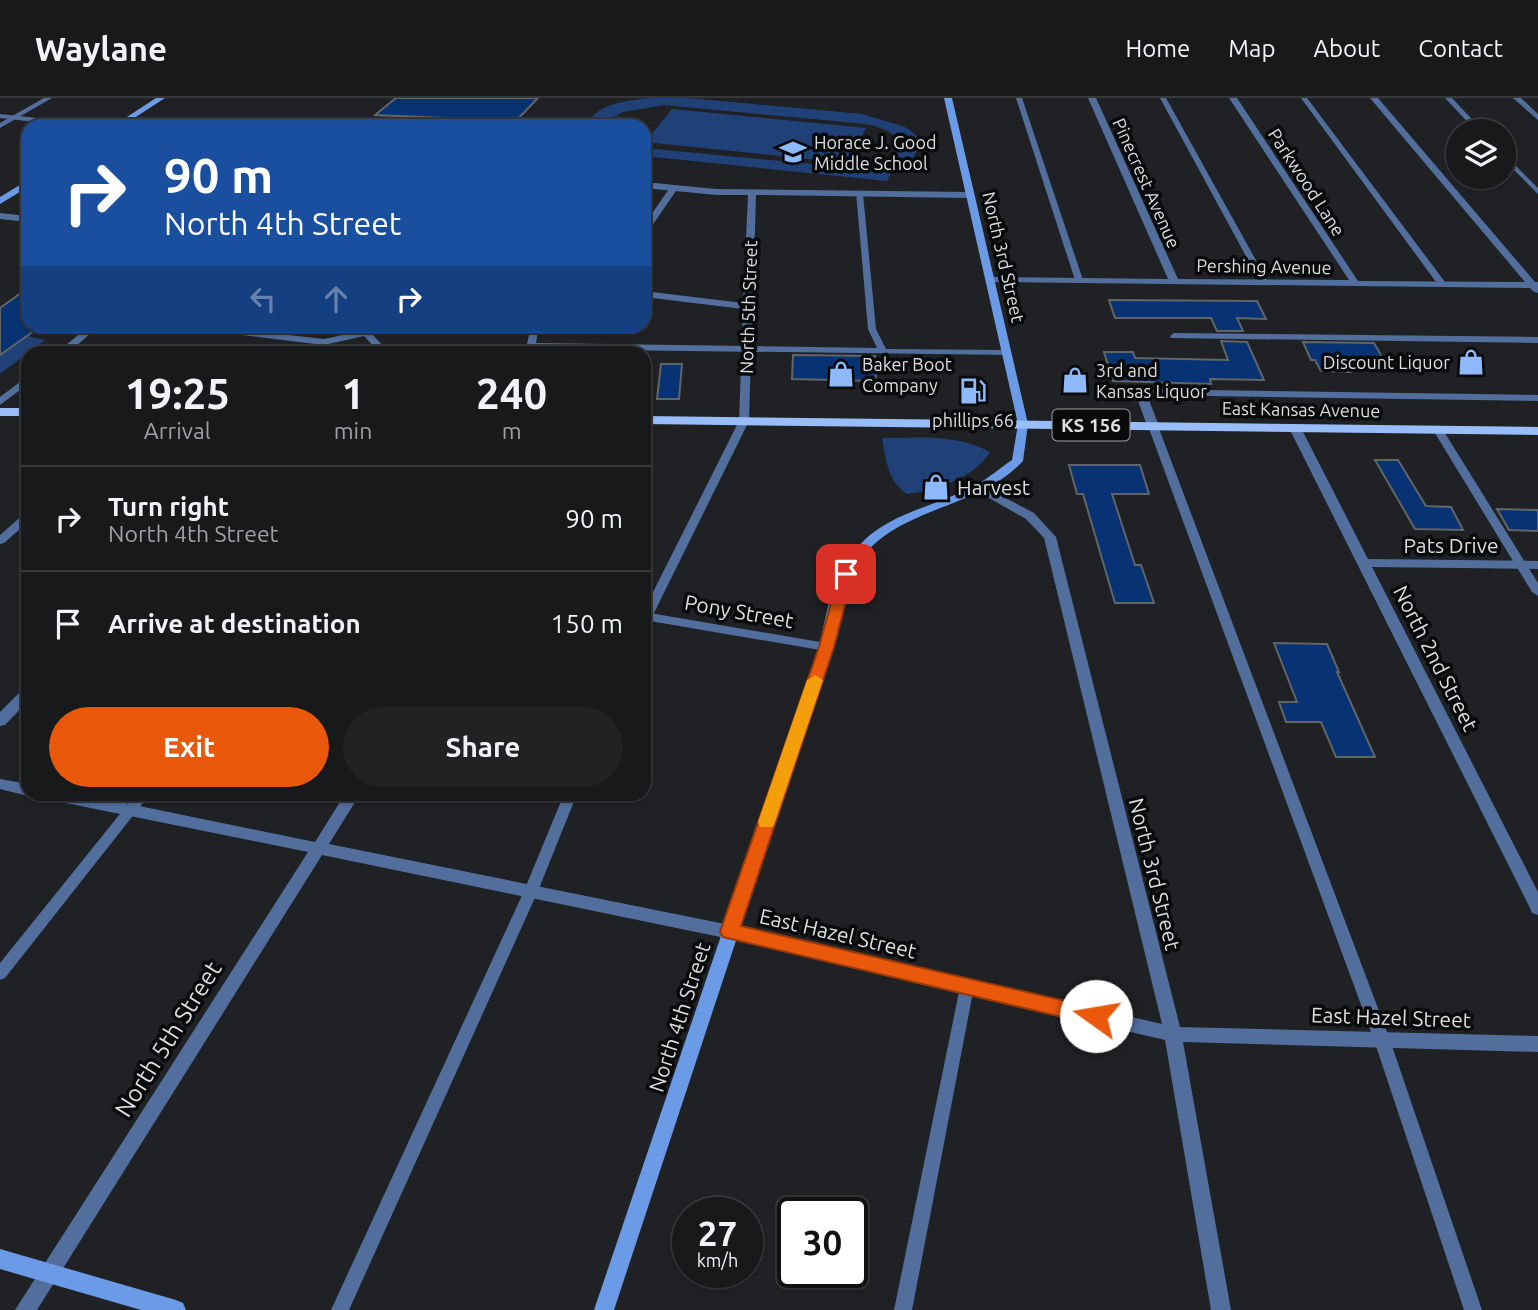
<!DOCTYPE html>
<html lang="en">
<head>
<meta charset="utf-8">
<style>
  :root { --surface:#17191b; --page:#202224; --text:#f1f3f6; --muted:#9ea0a3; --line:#36383a; --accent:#ea580c }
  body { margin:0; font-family:Ubuntu,sans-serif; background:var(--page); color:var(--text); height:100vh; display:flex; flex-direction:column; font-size:26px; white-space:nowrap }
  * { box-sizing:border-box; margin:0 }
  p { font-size:23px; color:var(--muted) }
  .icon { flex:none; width:38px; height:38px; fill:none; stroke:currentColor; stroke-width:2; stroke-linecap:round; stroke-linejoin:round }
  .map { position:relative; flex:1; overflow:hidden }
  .sheet { position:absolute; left:21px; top:248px; width:630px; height:455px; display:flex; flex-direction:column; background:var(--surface); border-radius:21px; box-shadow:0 2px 5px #0004,0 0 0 2px var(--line) }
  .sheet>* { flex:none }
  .top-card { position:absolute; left:21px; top:21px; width:630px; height:214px; border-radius:21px; box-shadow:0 2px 5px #0004,0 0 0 2px var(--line); background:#1a4fa0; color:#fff; overflow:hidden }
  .controls { position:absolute; left:1446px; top:21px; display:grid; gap:14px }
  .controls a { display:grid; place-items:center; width:70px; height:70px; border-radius:50%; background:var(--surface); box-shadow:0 2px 5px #0004,0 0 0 2px var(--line); font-size:35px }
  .speed { position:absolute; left:672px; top:1099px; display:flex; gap:14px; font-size:35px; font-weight:700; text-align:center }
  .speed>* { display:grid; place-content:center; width:91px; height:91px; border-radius:50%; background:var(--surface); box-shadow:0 2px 5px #0004,0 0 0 2px var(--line); line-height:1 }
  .speed small { font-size:18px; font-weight:400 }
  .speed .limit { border:4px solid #111; border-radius:10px; background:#fff; color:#111 }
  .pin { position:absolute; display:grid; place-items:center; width:60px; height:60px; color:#fff; margin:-30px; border-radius:14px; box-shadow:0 4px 10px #0006 }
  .me { position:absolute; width:77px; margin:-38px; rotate:283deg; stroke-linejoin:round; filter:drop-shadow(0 0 5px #0008) }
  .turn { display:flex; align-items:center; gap:24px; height:147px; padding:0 28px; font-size:32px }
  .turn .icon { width:91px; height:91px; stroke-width:2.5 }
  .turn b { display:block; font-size:49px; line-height:60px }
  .lanes { display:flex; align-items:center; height:66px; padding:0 28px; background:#0003; justify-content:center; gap:35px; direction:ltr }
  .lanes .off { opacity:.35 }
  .eta { display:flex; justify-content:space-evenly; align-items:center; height:119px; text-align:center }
  .eta b { font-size:42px; font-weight:600; line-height:49px }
  .cta { display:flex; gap:14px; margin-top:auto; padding:14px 28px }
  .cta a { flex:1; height:80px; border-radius:42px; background:var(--accent); color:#fff; font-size:28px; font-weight:600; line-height:80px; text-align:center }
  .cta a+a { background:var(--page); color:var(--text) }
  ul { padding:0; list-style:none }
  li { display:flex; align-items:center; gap:21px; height:105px; padding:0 28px; border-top:2px solid var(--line) }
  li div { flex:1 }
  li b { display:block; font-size:26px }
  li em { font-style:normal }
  header { display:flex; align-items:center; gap:42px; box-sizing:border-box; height:98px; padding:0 35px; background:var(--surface); border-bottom:2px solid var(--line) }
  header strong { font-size:33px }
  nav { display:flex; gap:38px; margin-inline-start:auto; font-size:24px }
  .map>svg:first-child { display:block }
</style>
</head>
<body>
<header>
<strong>Waylane</strong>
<nav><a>Home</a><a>Map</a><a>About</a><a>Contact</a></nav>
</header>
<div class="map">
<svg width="1538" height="1212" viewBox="0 0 1538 1212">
  <rect width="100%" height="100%" fill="#1f2124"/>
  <path fill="#204177" d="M650 0H688L862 16 905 29 917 38 920 48 911 63 885 73 891 75 887 83 644 58V50L844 69 880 64 892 58 900 47C895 33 880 29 866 26L664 7 623 14 612 20 606 28H585C595 6 628 2 650 0Z
    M672 11 866 30 848 65 645 44Z
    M27 238 45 242 0 276V257Z
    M882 340C919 340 956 336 990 354 976 379 934 393 907 396 888 383 886 363 882 340Z"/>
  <path fill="#073274" stroke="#626568" stroke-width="2" d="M396 0H538L516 23 375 17Z
    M28 190V228H41L0 257V210Z
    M1109 202 1257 203 1266 221 1237 220 1243 233H1217L1211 220H1115Z
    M1221 243 1247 244 1264 282 1210 281 1211 286 1113 283 1104 254H1133L1135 260 1228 262Z
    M1303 244 1374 245 1387 268H1348L1351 274 1321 273 1315 262H1311Z
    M793 257 875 258 876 283 792 281Z
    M661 266H682L679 301H657Z
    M1375 362H1398L1426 408 1451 409 1463 432 1415 431Z
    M1069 367H1140L1149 396H1112L1135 467H1141L1154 505H1115L1083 396H1077Z
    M1497 411 1538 412V433L1509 432Z
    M1274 545 1327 546 1339 574H1337L1375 659H1336L1321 624H1286L1279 604H1297Z"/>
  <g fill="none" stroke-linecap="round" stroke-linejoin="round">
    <path fill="#516e9d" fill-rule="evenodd" d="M44 0H52L0 30V25Z
      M1016 0H1022L1083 182 1082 184 1075 182Z
      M1160 0H1166L1268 184 1267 186 1260 184Z
      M1301 0H1307L1445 184V188H1439Z
      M1445 0H1452L1483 33H1476Z
      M1503 55 1538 90V96L1503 61Z
      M671 88 678 90 647 135H644V127Z
      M856 94 863 96 876 231 886 251 1007 252 1010 253V257L534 251 533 256 525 255 531 228H539L536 245 877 250 868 231Z
      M190 228H211L324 241 366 232 369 233 386 251 407 256 380 255 364 238 324 247 194 231Z
      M1174 235 1538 239V245L1171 240 1170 238Z
      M744 320 749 323 650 523 644 527V512L739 323Z
      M1153 325 1158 328 1390 942 1482 1212H1464L1374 942 1148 328Z
      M1438 329 1443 332 1538 485V498L1532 494 1433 332Z
      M28 415V424L4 445 0 446V437L24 416Z
      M136 696H150L5 880 0 882V865Z
      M564 696H577L538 793 349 1212H331L524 793Z
      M967 883 972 885 974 889 912 1212H894L960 889 962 885Z"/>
    <path fill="#516e9d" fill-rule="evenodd" d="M1088 0H1096L1178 181 1349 182 1229 0H1237L1358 183 1525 184 1370 0H1378L1535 184H1538V195L1534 194 1530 190 988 184V180L991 179 1168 181Z
      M1513 0H1521L1538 16V22Z
      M0 16 93 26 97 28H71L0 20Z
      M644 84 716 91 970 94 974 97 970 100 756 97 749 323 744 326 739 323 743 211 644 199V193L743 205 748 97H716L644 90Z
      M0 115 28 118V124L0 121Z
      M89 228H99L67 256H55Z
      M368 228H378L370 237H362L361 235Z
      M28 278V286L0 307V299Z
      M1140 291 1538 297V303L1147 297 1159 328 1153 331 1147 328 1135 294Z
      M1295 327 1301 330 1368 461 1538 463V471L1372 469 1538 794V817L1532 815 1530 810 1289 330Z
      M979 386 1034 415 1056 439 1180 929 1538 938V954L1183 944 1231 1212H1211L1165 942 730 841 322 757 37 1212H15L308 754 51 702 44 696H81L315 744 345 696H360L329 746 730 827 1162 926 1044 440 1026 421 975 392V388Z
      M644 514 826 545 833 549 826 553 644 522Z
      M28 589V603L5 627 0 628V614L23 591Z
      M0 681 28 686V696H31L28 698 0 691Z"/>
    <path fill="#6b9ae6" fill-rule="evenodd" d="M156 0H165L122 28H113Z
      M944 0H952L1028 326 1023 363C974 416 886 407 852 476 841 499 838 525 833 549L614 1212H594L819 549C825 525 828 498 840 476 871 414 922 416 976 387 989 380 1000 370 1012 362L1018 326Z
      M28 82V89L0 106V99Z
      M0 1151 176 1202 183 1205 186 1212H141L0 1171Z"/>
    <path fill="#99bdf8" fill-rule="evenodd" d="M0 310H28V318H0Z
      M644 318 1538 329V337L644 326Z"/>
  </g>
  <path fill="#ea580c" stroke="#983908" stroke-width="2" d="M846 472 853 476 834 549 741 828 1096 910 1103 912 1106 918 1103 924 1096 927 723 839 720 834 819 549 839 476Z"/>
  <path fill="#f59e0b" d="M815 577 823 582 775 724 773 729H760L758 724 807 582Z"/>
  <defs>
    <g id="school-bare" transform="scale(2.1)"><path d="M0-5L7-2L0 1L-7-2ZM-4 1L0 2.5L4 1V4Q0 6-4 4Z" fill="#8eb9fd" stroke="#090a0c" stroke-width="2.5" paint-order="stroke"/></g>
    <g id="shop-bare" transform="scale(2.1)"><path d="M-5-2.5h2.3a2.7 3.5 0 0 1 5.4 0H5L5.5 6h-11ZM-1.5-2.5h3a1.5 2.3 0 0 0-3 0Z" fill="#8eb9fd" stroke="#090a0c" stroke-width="2.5" paint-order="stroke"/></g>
    <g id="fuel-bare" transform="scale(2.1)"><path d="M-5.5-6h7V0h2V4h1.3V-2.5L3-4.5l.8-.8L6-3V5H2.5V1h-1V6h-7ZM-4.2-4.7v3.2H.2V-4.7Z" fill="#8eb9fd" stroke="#090a0c" stroke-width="2.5" paint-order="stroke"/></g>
  </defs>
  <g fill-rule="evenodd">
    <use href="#school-bare" x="793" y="54"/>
    <use href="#shop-bare" x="1471" y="264"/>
    <use href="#shop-bare" x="841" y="276"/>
    <use href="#shop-bare" x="1075" y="282"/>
    <use href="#fuel-bare" x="973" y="293"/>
    <use href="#shop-bare" x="936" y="389"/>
  </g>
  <g text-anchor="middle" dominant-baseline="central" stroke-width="7" stroke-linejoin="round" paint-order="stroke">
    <g font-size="18" fill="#dddee0" stroke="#090a0c" text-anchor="start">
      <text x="814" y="44">Horace J. Good<tspan x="814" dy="21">Middle School</tspan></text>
      <text x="1450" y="264" text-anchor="end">Discount Liquor</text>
      <text x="862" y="266">Baker Boot<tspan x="862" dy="21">Company</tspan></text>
      <text x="1096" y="272">3rd and<tspan x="1096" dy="21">Kansas Liquor</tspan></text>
      <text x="973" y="322" text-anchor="middle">phillips 66</text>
    </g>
    <g font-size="18" fill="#dddee0" stroke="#090a0c">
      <text transform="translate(1307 84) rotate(57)">Parkwood Lane</text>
      <text transform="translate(1147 85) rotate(66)">Pinecrest Avenue</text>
      <text transform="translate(1004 159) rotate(77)">North 3rd Street</text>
      <text transform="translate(1264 168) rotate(1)">Pershing Avenue</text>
      <text transform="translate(748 209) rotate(-88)">North 5th Street</text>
      <text transform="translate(1301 311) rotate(1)">East Kansas Avenue</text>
    </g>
    <rect fill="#090a0c" stroke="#9d9ea0" stroke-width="2" x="1052.5" y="311.5" width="77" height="31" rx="5"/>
    <g font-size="19" font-weight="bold" fill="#dddee0">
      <text x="1091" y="327">KS 156</text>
    </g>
    <g font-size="21" fill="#dddee0" stroke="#090a0c" text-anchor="start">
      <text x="957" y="389">Harvest</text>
    </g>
    <g font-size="21" fill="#dddee0" stroke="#090a0c">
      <text x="1451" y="447">Pats Drive</text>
      <text transform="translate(739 513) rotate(10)">Pony Street</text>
      <text transform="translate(1436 560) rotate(63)">North 2nd Street</text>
      <text transform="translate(1155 776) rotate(76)">North 3rd Street</text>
      <text transform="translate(838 835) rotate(13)">East Hazel Street</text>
      <text transform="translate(679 919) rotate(-72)">North 4th Street</text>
      <text transform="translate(1391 919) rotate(2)">East Hazel Street</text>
    </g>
    <g font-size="24" fill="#dddee0" stroke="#090a0c">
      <text transform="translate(168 941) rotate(-58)">North 5th Street</text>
    </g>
  </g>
</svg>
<div class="controls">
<a><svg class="icon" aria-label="layers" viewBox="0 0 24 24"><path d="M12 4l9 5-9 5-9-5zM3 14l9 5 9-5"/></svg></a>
</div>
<div class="speed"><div>27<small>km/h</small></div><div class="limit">30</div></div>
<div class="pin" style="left:846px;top:476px;background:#d93025"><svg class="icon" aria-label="arrive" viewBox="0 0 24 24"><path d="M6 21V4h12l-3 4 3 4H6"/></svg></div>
<svg class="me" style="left:1096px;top:918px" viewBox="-20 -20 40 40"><circle r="19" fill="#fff"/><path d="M0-13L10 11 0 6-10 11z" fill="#ea580c"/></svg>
<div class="top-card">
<div class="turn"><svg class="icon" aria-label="right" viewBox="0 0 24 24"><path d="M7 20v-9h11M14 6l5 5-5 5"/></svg><div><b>90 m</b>North 4th Street</div></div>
<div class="lanes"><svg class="icon off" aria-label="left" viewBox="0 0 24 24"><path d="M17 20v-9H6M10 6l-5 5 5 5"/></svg><svg class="icon off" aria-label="ahead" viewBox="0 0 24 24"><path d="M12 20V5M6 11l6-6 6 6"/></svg><svg class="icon" aria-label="right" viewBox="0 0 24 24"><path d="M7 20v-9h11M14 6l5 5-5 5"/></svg></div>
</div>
<section class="sheet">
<div class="eta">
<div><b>19:25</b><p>Arrival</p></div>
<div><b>1</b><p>min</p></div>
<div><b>240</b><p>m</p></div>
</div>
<ul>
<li><svg class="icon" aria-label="right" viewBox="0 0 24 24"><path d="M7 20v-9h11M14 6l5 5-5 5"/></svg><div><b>Turn right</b><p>North 4th Street</p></div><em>90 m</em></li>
<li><svg class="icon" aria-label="arrive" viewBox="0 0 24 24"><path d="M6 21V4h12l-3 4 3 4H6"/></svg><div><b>Arrive at destination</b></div><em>150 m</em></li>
</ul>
<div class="cta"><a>Exit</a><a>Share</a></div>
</section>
</div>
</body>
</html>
